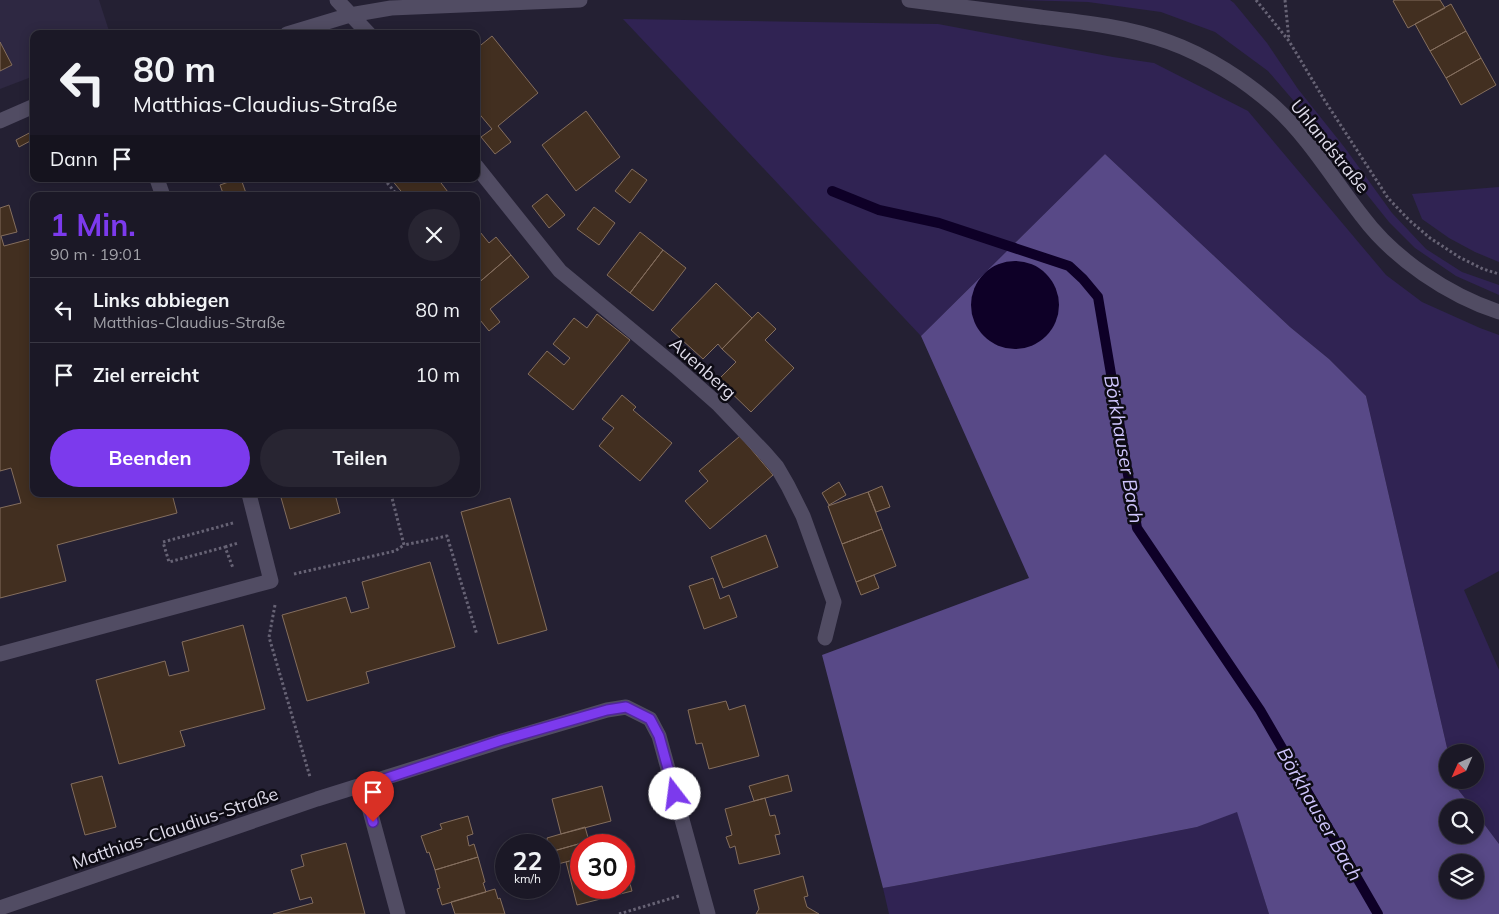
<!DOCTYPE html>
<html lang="de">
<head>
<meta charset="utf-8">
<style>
  :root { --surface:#1b1826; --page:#282532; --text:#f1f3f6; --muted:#a0a0a7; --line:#393743; --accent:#7c3aed }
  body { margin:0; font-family:Mulish,sans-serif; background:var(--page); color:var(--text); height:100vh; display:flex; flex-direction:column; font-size:19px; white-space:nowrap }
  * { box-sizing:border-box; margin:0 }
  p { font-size:16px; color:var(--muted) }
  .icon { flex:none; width:28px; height:28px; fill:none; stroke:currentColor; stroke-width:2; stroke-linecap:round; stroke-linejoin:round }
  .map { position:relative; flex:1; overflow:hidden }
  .details { position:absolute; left:30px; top:192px; width:450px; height:305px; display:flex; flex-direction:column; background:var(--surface); border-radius:10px; box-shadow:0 2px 12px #0003,0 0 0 1px var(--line) }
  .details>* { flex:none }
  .hud { position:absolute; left:30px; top:30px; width:450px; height:152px; border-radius:10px; box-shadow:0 2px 12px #0003,0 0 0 1px var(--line); background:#1b1826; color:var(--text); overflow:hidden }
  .needle { width:32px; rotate:225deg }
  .fabs { position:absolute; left:1439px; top:744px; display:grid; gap:10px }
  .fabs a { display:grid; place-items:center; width:45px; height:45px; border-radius:50%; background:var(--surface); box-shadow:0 2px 12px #0003,0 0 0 1px var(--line); font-size:25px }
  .speed { position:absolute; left:495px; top:834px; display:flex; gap:10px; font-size:25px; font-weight:700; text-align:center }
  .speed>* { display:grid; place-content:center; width:65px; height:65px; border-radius:50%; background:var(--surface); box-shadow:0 2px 12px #0003,0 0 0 1px var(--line); line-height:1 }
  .speed small { font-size:12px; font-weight:400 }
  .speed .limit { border:8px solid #d22; background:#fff; color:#111 }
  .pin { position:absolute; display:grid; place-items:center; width:42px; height:42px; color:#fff; margin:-51px -21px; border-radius:50% 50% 50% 0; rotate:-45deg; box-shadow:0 0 5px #0007 }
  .pin .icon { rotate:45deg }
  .me { position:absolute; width:55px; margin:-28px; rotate:345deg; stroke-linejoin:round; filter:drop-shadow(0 0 4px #0008) }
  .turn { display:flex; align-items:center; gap:18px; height:105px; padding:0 20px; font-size:22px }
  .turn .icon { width:65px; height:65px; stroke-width:2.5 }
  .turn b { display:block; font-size:35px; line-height:42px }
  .then { display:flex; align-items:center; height:48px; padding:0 20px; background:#0003; gap:10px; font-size:19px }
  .round { display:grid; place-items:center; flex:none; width:52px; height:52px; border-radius:26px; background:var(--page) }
  .head { display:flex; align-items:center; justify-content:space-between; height:85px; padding:0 20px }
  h1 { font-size:30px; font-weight:700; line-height:38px; color:var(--accent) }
  .primary-button { display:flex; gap:10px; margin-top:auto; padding:10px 20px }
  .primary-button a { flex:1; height:58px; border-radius:30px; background:var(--accent); color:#fff; font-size:20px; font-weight:700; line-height:58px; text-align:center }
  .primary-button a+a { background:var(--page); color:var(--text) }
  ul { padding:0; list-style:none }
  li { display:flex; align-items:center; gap:15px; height:65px; padding:0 20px; border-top:1px solid var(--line) }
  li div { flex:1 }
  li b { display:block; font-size:19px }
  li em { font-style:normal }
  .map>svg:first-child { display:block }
</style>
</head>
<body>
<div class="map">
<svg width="1499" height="914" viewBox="0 0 1499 914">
  <rect width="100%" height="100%" fill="#242033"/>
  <path fill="#2e2842" d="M0 0H99L110 34H34V76L0 89Z"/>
  <path fill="#302353" d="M1020 0H1230L1234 3 1267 43 1298 89 1345 148 1392 213 1426 249 1462 272 1499 285V295L1456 276 1415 248 1389 222 1357 182 1305 114 1268 71 1215 32 1161 12 1088 2Z
    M623 19 938 24 1113 57 1154 63 1248 111 1386 275 1422 302 1480 328 1499 335V571L1464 590 1499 670V844L1475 812V808L1472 807 1456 787 1455 780H1475V752H1448L1366 396 1329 359 1290 327 1105 154 921 336Z
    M1499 187V262L1475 252 1449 238 1422 219 1412 194Z
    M1237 811 1269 914H889L883 888 911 883 1197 827Z"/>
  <path fill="#584987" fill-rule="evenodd" d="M1105 154 1290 327 1329 359 1366 396 1448 752V780H1455L1456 787 1472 807 1448 808V835H1475V812L1499 844V914H1269L1237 812 1197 827 911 883 883 888 822 655 1029 578 921 336ZM1448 862H1475V890H1448Z"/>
  <path fill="#0e0027" d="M971 305a44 44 0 1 1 88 0a44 44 0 1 1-88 0Z"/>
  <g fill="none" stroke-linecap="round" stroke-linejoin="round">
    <path stroke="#0e0027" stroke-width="10" d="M832 191 879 210 939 223 1069 266 1083 279 1098 297 1137 528 1260 710 1378 914"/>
  </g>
  <path fill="#422f20" stroke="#846e5e" d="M1395 0H1440L1445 8 1408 28 1393 1Z
    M1451 4 1466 31 1430 51 1415 24Z
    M1466 31 1481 58 1446 78 1430 51Z
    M492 36 538 93 498 126 511 142 495 154 481 137 492 129 476 110V49Z
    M0 42 12 65 0 71Z
    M1481 58 1496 85 1461 105 1446 78Z
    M586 111 620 157 576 191 542 145Z
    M33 131 34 139 19 147 16 140Z
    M632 169 647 180 630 203 615 191Z
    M237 179H241L247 196H224L220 185Z
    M391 179H438L451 196H405Z
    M547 194 565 215 549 228 532 206Z
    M9 205 17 232 1 236 4 246 34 238V329L32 330 34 336V494H172L177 513 57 545 66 581 0 598V508L21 503 11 468 0 471V208Z
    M594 207 615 223 599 245 577 229Z
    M476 227 489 243 496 237 511 255 476 285Z
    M640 232 663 250 630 293 607 275Z
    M663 250 686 268 653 311 630 293Z
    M511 255 529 277 490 309 500 322 489 331 476 315V285Z
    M716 283 752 318 722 349 718 344 703 359 671 330Z
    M758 312 776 329 765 340 794 368 751 412 718 380 736 362 722 349Z
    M597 314 630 340 573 410 528 374 547 351 564 365 570 358 553 344 574 318 587 328Z
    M622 395 636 407 633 410 672 443 640 481 599 446 614 428 602 419Z
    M740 436 773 475 710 529 685 501 708 481 699 471Z
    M839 482 846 495 829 505 822 493Z
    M882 486 890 507 876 512 868 492Z
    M868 492 882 529 842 544 828 506Z
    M280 494H335L340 513 290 529Z
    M510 498 547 630 498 644 461 512Z
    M882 529 896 566 856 582 842 544Z
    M766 535 778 567 723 588 711 557Z
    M430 562 455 647 366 672 369 683 307 701 282 615 346 597 351 613 369 608 362 582Z
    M874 575 879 588 861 595 856 582Z
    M713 578 720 599 729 595 737 617 704 629 689 586Z
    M243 625 265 709 180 731 185 746 119 764 96 680 165 661 169 676 189 671 182 642Z
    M726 701 729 710 745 705 759 756 709 769 702 743 696 744 688 710Z
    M788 775 792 791 754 801 749 786Z
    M102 776 116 827 85 835 71 784Z
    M602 786 611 821 561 834 552 799Z
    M765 798 770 816 775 815 780 834 775 835 780 854 739 864 735 846 730 848 726 837 732 835 725 809Z
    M468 816 473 834 467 836 469 846 474 844 478 857 435 870 429 852 427 853 421 836 442 829 440 824Z
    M585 827 589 841 550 852 547 838Z
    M589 841 590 845H581V858L554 865 550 852Z
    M346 843 365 914H273L313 903 311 897 300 900 291 870 304 866 301 855Z
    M478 857 485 882 483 883 486 892 442 905 437 889 440 888 435 870Z
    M581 858V888H624V861L632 891 577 905 566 862Z
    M803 876 808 896 804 897 807 907 819 914H756L759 909 754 890Z
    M495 889 498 899 500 898 505 914H455L451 902Z"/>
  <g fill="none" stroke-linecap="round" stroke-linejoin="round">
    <path stroke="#676375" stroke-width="3" stroke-dasharray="2.5 2.5" stroke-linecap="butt" d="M1256 0 1289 41 1325 101 1388 198 1409 220 1430 238 1459 257 1483 269 1499 274
      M1285 0 1289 40
      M384 179 398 196
      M402 196H404
      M391 494 404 545 447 536 477 635
      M233 523 163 542 169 562 225 547 233 568
      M225 547 238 543
      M294 574 395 551 404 545
      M275 605 269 637 310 777
      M619 914 679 896"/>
    <path stroke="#514c63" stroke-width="15" d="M337 0 369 34
      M909 0C953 6 996 11 1040 17 1083 22 1128 27 1169 42 1206 55 1246 81 1275 107 1309 138 1333 179 1362 216 1394 259 1448 295 1499 312
      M287 34 350 15 391 8 580 0
      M0 121 34 106
      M476 166 560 271 676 367 719 405 764 452 777 467 788 486 803 516 834 602 825 638
      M157 179 163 196
      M0 654 271 581 249 494
      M363 785 398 914
      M0 908 317 799 502 741 607 710 626 707 650 719 659 736 708 914"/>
  </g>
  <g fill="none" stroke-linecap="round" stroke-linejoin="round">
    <g stroke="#51269a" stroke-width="12">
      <path id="route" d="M373 822 363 786 502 740 607 710 626 707 650 719 659 736 675 794"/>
    </g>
    <use href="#route" stroke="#7c3aed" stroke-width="9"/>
  </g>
  <g text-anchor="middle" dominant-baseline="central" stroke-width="5" stroke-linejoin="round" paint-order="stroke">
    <g font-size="18" fill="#dedbe9" stroke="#0d0b14">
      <text transform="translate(1330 146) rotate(51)">Uhlandstraße</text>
      <text transform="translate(703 368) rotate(42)">Auenberg</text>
      <text transform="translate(175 828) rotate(-19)">Matthias-Claudius-Straße</text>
    </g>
    <g font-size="19" font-style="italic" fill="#d0c6fe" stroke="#0d0b14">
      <text transform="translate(1124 449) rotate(80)">Börkhauser Bach</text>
      <text transform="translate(1320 814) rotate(60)">Börkhauser Bach</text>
    </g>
  </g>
</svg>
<div class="fabs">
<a><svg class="needle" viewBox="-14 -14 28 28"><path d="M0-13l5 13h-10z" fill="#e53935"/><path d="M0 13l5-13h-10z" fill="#a0a0a7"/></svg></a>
<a><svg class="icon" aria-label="search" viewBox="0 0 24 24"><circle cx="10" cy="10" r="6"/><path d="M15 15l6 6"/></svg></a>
<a><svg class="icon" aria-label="layers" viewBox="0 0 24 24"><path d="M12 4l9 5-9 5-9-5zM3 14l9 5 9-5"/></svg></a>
</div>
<div class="speed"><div>22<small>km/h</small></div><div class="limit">30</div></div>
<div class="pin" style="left:373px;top:822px;background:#d93025"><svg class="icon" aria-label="arrive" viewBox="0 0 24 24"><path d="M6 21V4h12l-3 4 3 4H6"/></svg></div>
<svg class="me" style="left:675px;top:794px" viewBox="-20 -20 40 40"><circle r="19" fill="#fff"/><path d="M0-13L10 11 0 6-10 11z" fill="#7c3aed"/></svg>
<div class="hud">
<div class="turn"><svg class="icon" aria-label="left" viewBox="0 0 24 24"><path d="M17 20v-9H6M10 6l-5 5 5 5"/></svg><div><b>80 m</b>Matthias-Claudius-Straße</div></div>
<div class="then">Dann<svg class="icon" aria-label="arrive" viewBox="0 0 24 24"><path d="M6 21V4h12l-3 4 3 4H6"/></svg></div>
</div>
<section class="details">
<div class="head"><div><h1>1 Min.</h1><p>90 m · 19:01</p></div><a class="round"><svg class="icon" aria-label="close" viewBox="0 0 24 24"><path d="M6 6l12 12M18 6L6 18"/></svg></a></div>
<ul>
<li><svg class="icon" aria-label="left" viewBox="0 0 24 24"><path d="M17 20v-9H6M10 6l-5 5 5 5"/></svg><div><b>Links abbiegen</b><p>Matthias-Claudius-Straße</p></div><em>80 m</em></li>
<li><svg class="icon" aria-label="arrive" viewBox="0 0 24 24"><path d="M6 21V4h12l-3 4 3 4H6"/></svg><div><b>Ziel erreicht</b></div><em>10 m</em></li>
</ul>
<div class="primary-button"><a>Beenden</a><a>Teilen</a></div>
</section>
</div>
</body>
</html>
